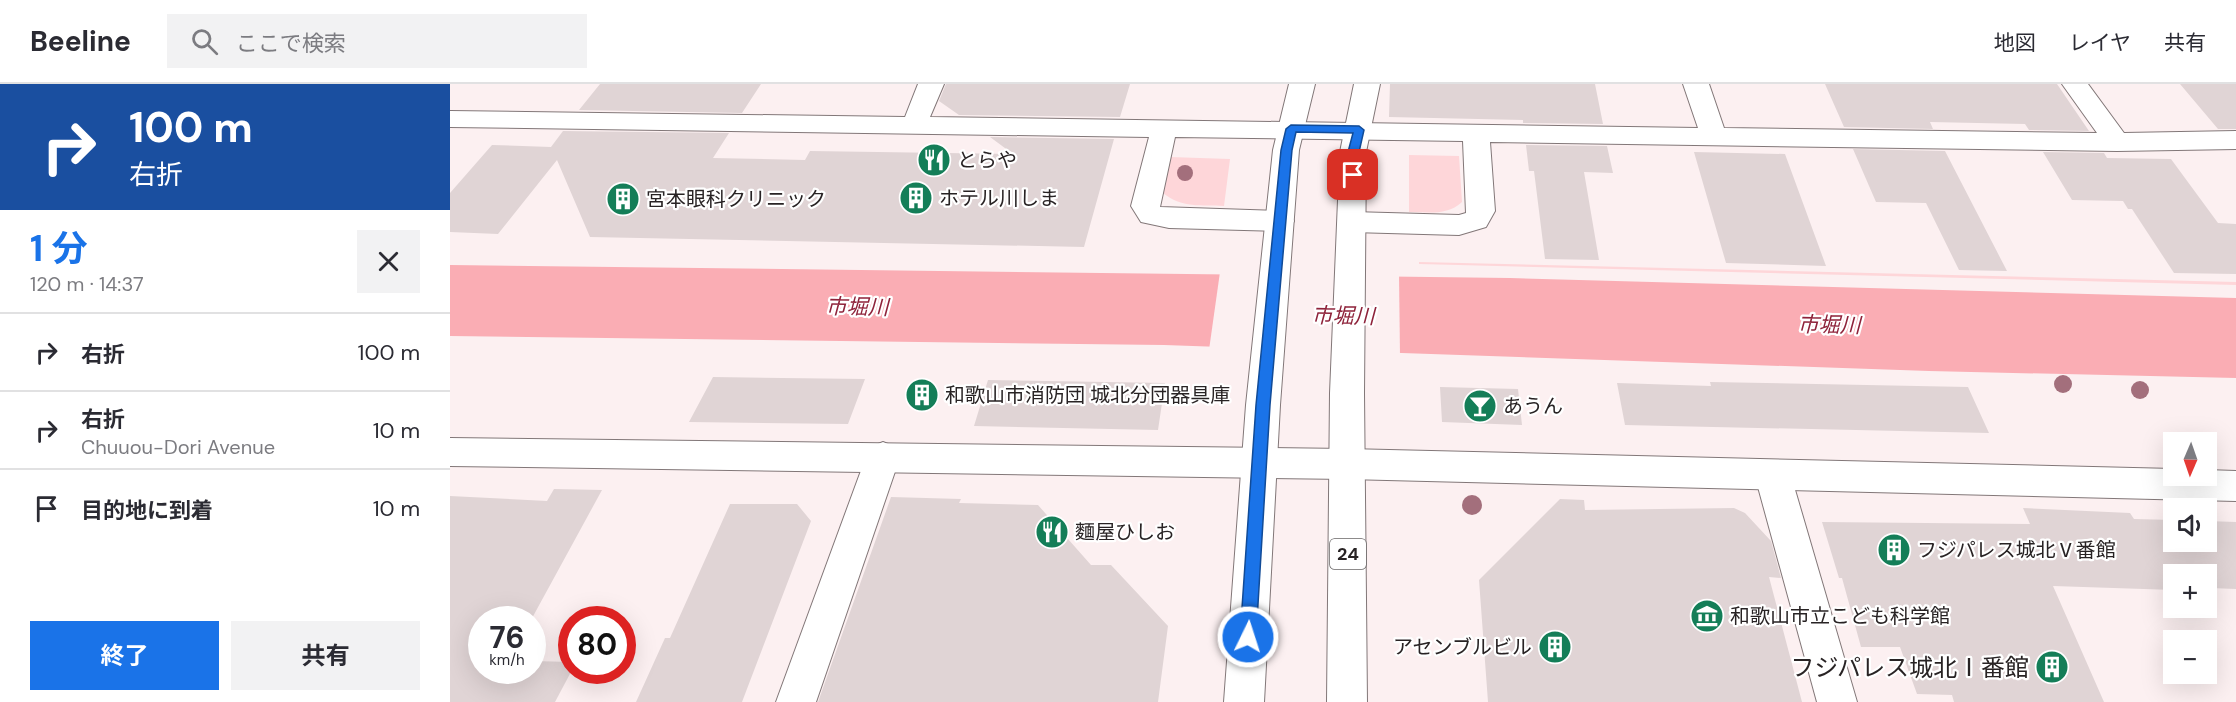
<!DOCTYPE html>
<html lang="ja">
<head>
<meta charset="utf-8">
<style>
  :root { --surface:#fff; --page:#f2f2f3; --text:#2b2b33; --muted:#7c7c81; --line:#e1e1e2; --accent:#1a73e8 }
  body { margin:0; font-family:"DM Sans","Noto Sans JP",sans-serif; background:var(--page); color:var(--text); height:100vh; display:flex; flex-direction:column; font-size:22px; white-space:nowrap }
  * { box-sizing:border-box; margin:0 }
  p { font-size:20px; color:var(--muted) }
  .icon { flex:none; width:33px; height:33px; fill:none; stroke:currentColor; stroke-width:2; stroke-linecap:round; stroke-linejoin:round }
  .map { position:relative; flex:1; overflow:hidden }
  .panel { display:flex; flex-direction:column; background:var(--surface); width:450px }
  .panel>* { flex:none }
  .top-card { background:#1a4fa0; color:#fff; overflow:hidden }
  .needle { width:39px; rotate:182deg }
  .buttons { position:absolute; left:1713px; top:348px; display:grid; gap:12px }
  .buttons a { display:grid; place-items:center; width:54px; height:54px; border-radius:0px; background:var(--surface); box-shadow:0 6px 24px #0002; font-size:30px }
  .speed { position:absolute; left:18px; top:522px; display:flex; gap:12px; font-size:30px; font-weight:700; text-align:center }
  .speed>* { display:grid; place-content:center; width:78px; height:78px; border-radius:50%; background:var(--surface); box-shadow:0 6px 24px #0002; line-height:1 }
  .speed small { font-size:15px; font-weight:400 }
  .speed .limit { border:9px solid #d22; background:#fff; color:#111 }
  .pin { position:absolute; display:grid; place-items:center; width:51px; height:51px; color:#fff; margin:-26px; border-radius:12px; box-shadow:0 3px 9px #0006 }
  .me { position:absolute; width:66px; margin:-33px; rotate:4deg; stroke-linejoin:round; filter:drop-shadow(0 0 4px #0008) }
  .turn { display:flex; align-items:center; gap:21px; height:126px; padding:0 30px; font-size:27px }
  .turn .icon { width:78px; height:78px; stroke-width:2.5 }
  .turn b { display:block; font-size:42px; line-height:51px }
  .round { display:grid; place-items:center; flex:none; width:63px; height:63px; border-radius:0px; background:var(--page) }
  .headline { display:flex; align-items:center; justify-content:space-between; height:102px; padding:0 30px }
  h1 { font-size:36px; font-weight:700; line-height:45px; color:var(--accent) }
  .primary-button { display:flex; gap:12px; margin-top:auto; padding:12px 30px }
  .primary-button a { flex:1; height:69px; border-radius:0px; background:var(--accent); color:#fff; font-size:24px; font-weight:700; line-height:69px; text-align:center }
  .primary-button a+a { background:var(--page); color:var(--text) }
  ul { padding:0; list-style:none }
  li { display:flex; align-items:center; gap:18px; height:78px; padding:0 30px; border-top:2px solid var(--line) }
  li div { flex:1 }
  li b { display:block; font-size:22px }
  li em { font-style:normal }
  header { display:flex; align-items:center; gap:36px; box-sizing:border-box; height:84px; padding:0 30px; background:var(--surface); border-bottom:2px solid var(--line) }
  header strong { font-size:28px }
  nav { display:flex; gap:33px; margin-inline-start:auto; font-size:21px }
  .search { width:420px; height:54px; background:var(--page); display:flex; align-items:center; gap:15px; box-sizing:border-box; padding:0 21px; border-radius:0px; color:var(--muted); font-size:22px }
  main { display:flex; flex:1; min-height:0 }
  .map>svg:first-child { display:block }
</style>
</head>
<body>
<header>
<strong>Beeline</strong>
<div class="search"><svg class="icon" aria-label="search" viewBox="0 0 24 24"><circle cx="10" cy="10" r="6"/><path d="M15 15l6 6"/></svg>ここで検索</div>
<nav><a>地図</a><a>レイヤ</a><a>共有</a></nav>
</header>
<main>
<section class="panel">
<div class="top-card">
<div class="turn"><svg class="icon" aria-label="right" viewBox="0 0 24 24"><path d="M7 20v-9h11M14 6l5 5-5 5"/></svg><div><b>100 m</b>右折</div></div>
</div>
<div class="headline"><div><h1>1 分</h1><p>120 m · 14:37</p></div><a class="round"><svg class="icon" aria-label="close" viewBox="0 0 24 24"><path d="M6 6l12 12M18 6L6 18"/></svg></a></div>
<ul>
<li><svg class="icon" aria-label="right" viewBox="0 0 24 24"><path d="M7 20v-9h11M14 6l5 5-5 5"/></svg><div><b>右折</b></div><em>100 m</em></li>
<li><svg class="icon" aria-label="right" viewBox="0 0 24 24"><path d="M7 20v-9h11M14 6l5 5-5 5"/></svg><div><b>右折</b><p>Chuuou-Dori Avenue</p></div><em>10 m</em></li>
<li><svg class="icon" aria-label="arrive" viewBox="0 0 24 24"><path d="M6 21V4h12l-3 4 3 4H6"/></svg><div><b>目的地に到着</b></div><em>10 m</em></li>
</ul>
<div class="primary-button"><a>終了</a><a>共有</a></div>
</section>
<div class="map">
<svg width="1786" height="618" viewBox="0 0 1786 618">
  <rect width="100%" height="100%" fill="#fcf0f1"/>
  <path fill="#fed6d9" d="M959 71 1009 72 1012 118C997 132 978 128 959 128Z
    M720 73 780 75 774 122C752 121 731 124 713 109Z
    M969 178 1786 198V201L969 180Z"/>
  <path fill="#faadb4" d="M0 181 1060 194 1786 214V294L1479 287 714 261 0 252Z"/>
  <path fill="#fcf0f1" d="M770 188 949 190 950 272 759 266Z"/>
  <path fill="#e0d4d5" d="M150 0H311L292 29 129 26Z
    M496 0H680L670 33 509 31 489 17Z
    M940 0H1145L1153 40 1073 39V36L939 33Z
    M1375 0H1607L1639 47 1579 46 1575 40 1480 38 1483 45 1394 43Z
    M1730 0H1786V45H1768Z
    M113 47 279 49 263 74 355 76 360 67 563 70 540 53 664 55 634 163 140 153 107 76 48 150 0 148V109L42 61 101 63Z
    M1076 61 1157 62 1163 89 1134 88 1149 176 1095 175 1084 87H1079Z
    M1403 65 1495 67 1557 187 1509 186 1476 119 1426 118Z
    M1244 68 1335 70 1376 182 1276 179Z
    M1593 68 1654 69 1657 74 1721 75 1768 139 1786 140V190L1724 189 1682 125H1678L1673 117 1622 116Z
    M263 293 415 295 398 340 239 338Z
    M538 296 715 299 708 346 524 342Z
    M1260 298 1518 303 1539 349 1175 341 1167 299 1261 302Z
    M990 303 1068 305 1072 341 992 338Z
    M104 405 152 406 81 536H32V586H82V577L122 578V586L105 618H0V412L97 417Z
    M441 413 511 415 509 419 588 421 641 481H661L718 542 708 618H368Z
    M1110 415 1134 416 1135 426 1284 424 1295 429 1321 457 1331 494 1319 493 1352 618H1038L1029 496Z
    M280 420H347L361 437 292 618H186L215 554H220Z
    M1573 424 1680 429 1684 435 1724 436V458H1756V437L1786 438V505L1760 504 1761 507H1756V490H1724V506L1603 502 1654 618H1504L1502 611 1467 610 1450 563H1411L1392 494H1389L1372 438 1580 440Z"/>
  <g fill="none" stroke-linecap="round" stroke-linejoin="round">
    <g stroke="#827778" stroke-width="2">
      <path id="street" d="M468 0H494L480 33 1248 44 1233 0H1259L1274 44 1647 49 1612 0H1638L1674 49 1786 47V65L1667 67 1040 58 1045 127 1036 143 1009 151 902 148 892 145 888 138 892 131 902 128 1009 131 1016 129 1013 57 725 53 710 123 830 127 840 130 844 137 840 144 830 147 719 144 691 138 681 122 699 53 0 43V27L455 33Z
        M433 358 445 363 450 373 366 618H326L416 373 421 363Z
        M1323 377 1335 381 1341 392 1407 618H1367L1305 392 1311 381Z"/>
    </g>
    <g stroke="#827778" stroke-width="2">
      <path id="secondary" d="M0 354 897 365 1724 385V392H1756V386L1786 387V417L897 395 0 382Z"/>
    </g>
    <g stroke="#827778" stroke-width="2">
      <path id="highway" d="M839 0H865L849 66 830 321 814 618H774L796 321 823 66Z
        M904 0H930L916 68 914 309 917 618H877L880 309 890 68Z"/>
    </g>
    <use href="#street" fill="#fff" fill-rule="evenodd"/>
    <use href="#secondary" fill="#fff" fill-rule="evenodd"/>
    <use href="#highway" fill="#fff" fill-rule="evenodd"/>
  </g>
  <g fill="#a36f7c">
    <circle cx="735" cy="89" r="8"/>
    <circle cx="1613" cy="300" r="9"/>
    <circle cx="1690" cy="306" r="9"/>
    <circle cx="1022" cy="421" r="10"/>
  </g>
  <path fill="#1a73e8" stroke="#114b97" stroke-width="1.5" d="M841 41 909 42 914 46 909 68V91L903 95 897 91 898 68 903 49 846 48 842 66 820 321 806 553 804 558 798 560 792 558 790 553 806 321 831 66 836 45Z"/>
  <defs>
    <g id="restaurant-disc" transform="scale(1.725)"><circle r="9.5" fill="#147e58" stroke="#fff"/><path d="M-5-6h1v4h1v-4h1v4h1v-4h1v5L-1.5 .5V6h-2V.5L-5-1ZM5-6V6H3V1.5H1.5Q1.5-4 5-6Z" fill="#fff"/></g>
    <g id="building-disc" transform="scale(1.725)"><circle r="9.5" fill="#147e58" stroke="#fff"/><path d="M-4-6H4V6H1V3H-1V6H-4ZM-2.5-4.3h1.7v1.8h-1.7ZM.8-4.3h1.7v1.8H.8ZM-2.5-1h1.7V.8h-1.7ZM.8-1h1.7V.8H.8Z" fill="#fff"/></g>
    <g id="bar-disc" transform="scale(1.725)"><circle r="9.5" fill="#147e58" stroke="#fff"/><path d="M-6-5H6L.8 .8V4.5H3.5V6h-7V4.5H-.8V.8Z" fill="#fff"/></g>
    <g id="museum-disc" transform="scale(1.725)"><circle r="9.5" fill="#147e58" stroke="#fff"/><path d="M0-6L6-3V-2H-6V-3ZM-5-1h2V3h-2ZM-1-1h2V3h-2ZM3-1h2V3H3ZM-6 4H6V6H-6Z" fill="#fff"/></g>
  </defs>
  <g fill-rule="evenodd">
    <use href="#restaurant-disc" x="484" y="76"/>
    <use href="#building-disc" x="466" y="114"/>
    <use href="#building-disc" x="173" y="115"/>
    <use href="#building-disc" x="472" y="311"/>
    <use href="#bar-disc" x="1030" y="322"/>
    <use href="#restaurant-disc" x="602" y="448"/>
    <use href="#building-disc" x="1444" y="466"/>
    <use href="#museum-disc" x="1257" y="532"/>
    <use href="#building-disc" x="1105" y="563"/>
    <use href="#building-disc" x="1602" y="583"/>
  </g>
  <g text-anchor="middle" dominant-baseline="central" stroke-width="4.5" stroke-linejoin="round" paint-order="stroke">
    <rect fill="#fff" stroke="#686566" stroke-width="1.5" x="880" y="455" width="36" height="30" rx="4.5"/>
    <g font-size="18" font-weight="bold" fill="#282324">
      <text x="898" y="470">24</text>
    </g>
    <g font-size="20" fill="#282324" stroke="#fff" text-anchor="start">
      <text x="507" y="76">とらや</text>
      <text x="489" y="114">ホテル川しま</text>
      <text x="196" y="115">宮本眼科クリニック</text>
      <text x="495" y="311">和歌山市消防団 城北分団器具庫</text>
      <text x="1053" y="322">あうん</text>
      <text x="625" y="448">麵屋ひしお</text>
      <text x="1467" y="466">フジパレス城北Ⅴ番館</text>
      <text x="1280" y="532">和歌山市立こども科学館</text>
      <text x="1082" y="563" text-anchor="end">アセンブルビル</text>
    </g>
    <g font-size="21" font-style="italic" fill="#8e223a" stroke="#fff">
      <text transform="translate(407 223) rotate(1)">市堀川</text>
      <text transform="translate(893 232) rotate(1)">市堀川</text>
      <text transform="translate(1379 241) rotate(1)">市堀川</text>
    </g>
    <g font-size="24" fill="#282324" stroke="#fff" text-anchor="end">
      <text x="1579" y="583">フジパレス城北Ⅰ番館</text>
    </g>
  </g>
</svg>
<div class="buttons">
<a><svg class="needle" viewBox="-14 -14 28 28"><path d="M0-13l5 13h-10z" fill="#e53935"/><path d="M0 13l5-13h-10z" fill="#7c7c81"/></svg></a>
<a><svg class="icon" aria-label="sound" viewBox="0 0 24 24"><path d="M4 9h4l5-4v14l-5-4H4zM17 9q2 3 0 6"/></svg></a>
<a>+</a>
<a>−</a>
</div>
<div class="speed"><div>76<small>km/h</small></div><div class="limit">80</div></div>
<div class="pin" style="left:903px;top:91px;background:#d93025"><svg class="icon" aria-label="arrive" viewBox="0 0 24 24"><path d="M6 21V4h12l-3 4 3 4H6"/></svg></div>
<svg class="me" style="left:798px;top:553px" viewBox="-20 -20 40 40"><circle r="17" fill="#1a73e8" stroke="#fff" stroke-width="3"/><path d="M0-11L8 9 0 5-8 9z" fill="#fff"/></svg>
</div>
</main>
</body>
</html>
